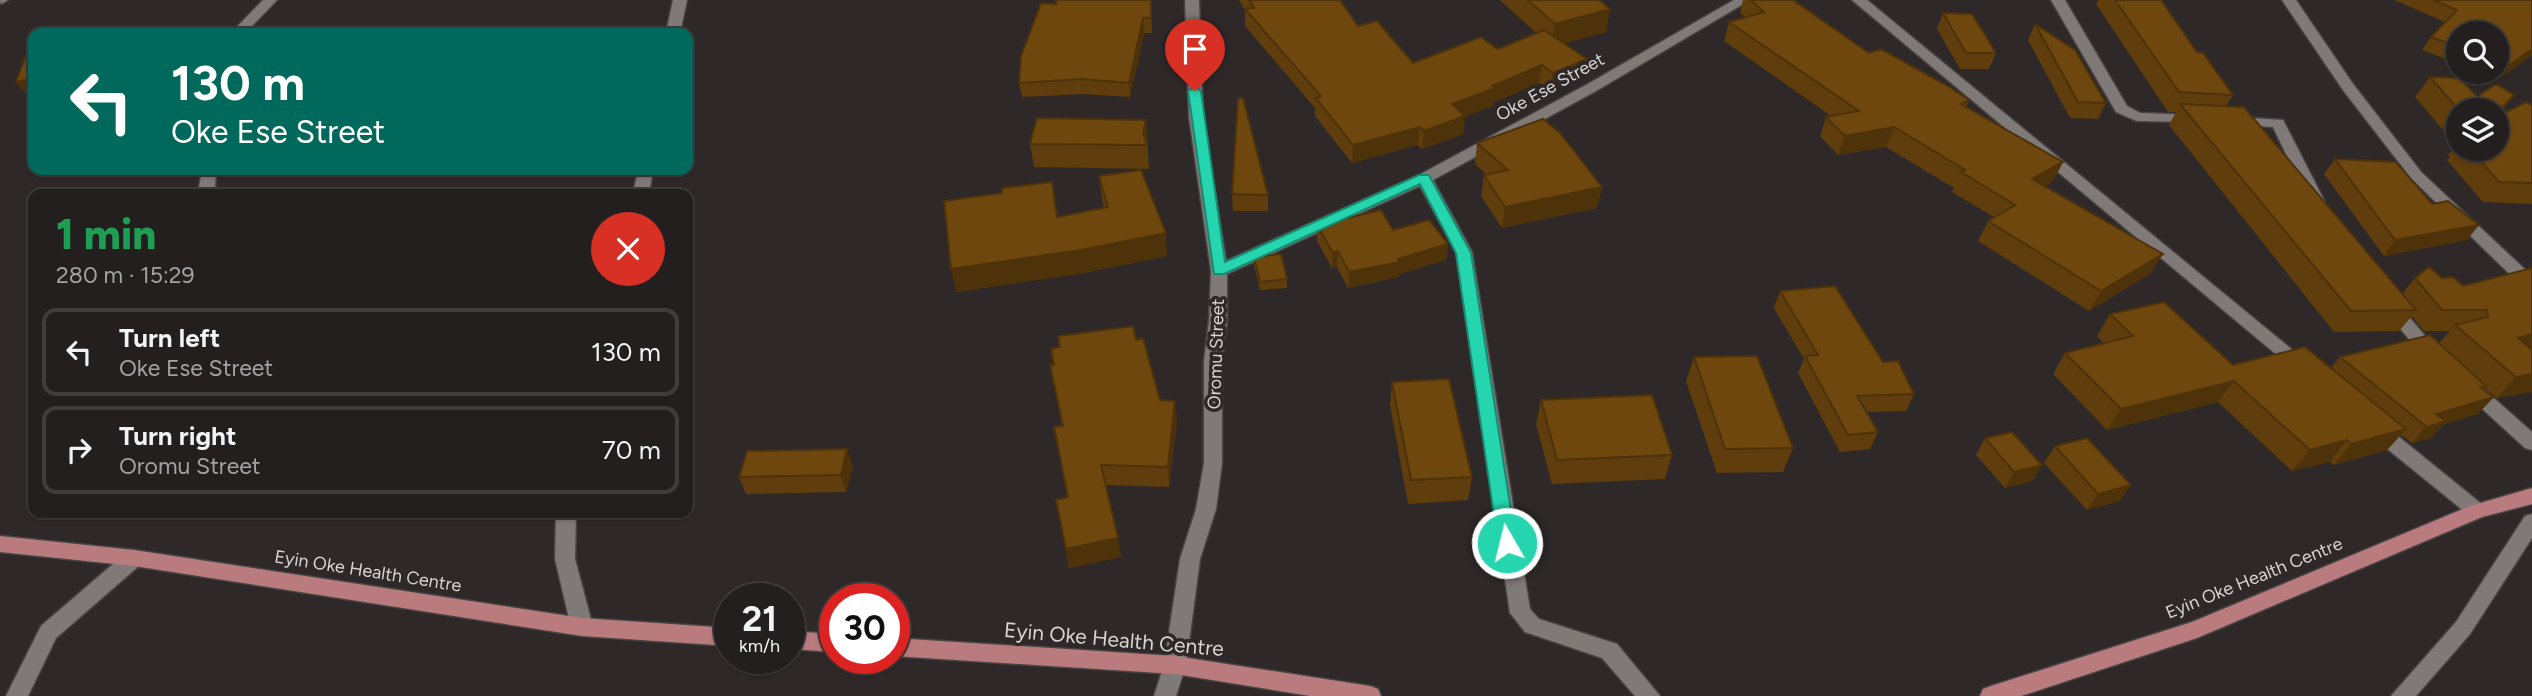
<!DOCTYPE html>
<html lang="en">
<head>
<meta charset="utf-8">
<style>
  :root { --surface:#221f1e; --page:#2a2727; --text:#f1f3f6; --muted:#a2a2a4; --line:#3f3d3c }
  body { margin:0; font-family:Figtree,sans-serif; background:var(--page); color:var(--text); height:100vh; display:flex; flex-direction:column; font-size:26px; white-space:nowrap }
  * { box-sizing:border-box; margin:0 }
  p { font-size:23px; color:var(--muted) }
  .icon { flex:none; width:38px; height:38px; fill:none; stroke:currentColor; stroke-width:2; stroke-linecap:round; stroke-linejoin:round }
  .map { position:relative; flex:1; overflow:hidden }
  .details { position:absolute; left:28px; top:189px; width:665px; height:329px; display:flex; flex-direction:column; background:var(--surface); border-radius:14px; box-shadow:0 2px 5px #0004,0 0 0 2px var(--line) }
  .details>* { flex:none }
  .hud { position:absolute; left:28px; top:28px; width:665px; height:147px; border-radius:14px; box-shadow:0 2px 5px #0004,0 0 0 2px var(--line); background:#00695c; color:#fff; overflow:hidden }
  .buttons { position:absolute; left:2446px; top:21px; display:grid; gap:14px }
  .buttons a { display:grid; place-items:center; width:63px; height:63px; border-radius:50%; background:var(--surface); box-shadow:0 2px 5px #0004,0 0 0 2px var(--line); font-size:35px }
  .speed { position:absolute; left:714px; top:583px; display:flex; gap:14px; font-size:35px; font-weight:700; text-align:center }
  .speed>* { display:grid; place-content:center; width:91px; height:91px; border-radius:50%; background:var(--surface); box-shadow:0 2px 5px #0004,0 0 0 2px var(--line); line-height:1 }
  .speed small { font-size:18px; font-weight:400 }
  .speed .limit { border:10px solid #d22; background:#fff; color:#111 }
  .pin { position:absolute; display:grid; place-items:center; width:60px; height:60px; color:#fff; margin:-72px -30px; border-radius:50% 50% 50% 0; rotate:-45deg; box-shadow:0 0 7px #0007 }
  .pin .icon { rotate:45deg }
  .me { position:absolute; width:77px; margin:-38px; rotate:352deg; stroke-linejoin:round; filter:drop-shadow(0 0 5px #0008) }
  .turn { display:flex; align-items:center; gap:24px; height:147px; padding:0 28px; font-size:32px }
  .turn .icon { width:91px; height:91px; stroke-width:2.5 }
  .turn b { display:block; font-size:49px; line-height:60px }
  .round { display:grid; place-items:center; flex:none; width:74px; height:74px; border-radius:37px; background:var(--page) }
  .headline { display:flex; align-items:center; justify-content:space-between; height:119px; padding:0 28px }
  h1 { font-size:42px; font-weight:800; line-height:52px; color:#1e9e55 }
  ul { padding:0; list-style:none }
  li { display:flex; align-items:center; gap:21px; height:88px; margin:0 14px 10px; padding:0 14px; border:4px solid var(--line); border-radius:14px }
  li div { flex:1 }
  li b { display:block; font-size:26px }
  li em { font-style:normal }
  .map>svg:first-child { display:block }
</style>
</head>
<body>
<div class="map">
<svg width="2532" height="696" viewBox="0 0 2532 696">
  <rect width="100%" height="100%" fill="#2e2928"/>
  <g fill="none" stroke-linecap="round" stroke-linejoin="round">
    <g stroke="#484443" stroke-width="3">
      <path id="minor" d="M0 0H8L1 4Z
        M263 0H277L245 33H231Z
        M673 0H687L680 33H666Z
        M1185 0H1199L1203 117 1226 261 1419 175 1586 85 1734 0H1750L1596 91 1433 180 1472 252 1530 609 1539 619 1617 644 1660 696H1635L1602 658 1525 632 1510 613 1456 252 1420 186 1227 274V321L1222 361V463L1216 509 1200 559 1186 665 1176 696H1154L1164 665 1180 559 1196 509 1204 463V361L1209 321 1211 271 1189 117Z
        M1852 0H1867L2307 362 2310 366 2307 370H2295Z
        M2051 0H2065L2127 106 2140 113 2195 115 2200 116V122L2137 121 2116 112Z
        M2282 0H2296L2353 84 2421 172 2532 276V292L2526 290 2411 178 2343 90Z
        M2233 117 2283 120 2325 202 2323 205H2311L2309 202 2273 127 2228 124V118Z
        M202 170H216L215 186 223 194H206L199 187Z
        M638 170H653L649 194H633Z
        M2391 301 2397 303 2438 351 2441 355 2438 359H2426L2385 311 2383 307Z
        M2472 382 2478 384 2532 432V450L2525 448 2466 394 2463 389 2466 384Z
        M2376 422 2383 424 2484 506 2487 511 2484 516 2477 519 2470 516 2369 434 2367 429 2369 424Z
        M556 513H576L575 559 593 627 589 633 582 636 575 633 571 627 555 559Z
        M2532 514V538L2470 634 2416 696H2391L2456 622 2525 516Z
        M134 550 141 552 144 558 141 564 56 638 28 696H6L41 626 127 552Z"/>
    </g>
    <g stroke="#484443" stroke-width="3">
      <path id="major" d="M2532 488V504L2482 517 2197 638 2021 696H1980L1983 689 1991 686 2192 622 2470 506Z
        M0 536 134 550 582 618 730 628V646L582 636 134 566 0 552Z
        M789 631 835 634V652L789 649Z
        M894 638 1175 656 1370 686 1378 689 1381 696H1310L1175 674 894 656Z"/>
    </g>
    <use href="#minor" fill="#7f7a78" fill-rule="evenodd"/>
    <use href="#major" fill="#b97b7d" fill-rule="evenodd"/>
  </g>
  <path fill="#5f3d0d" d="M1152 0V33H1144L1130 97 1083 94 1022 97 1019 83 1056 4Z
    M1239 0H1340L1358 26 1413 63 1498 49 1536 33 1500 0H1599L1610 9 1606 32 1564 43 1584 76 1550 91 1539 83 1494 102 1493 106 1465 116 1463 134 1422 149 1418 145 1352 163 1315 116V108L1245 26V11Z
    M1743 0H1793L1869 53 1969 100 1966 107 2063 162 2053 181 2045 186 2151 273 2089 311 1978 241 1988 221 1994 217 1952 192 1954 188 1886 147 1838 155 1820 136 1826 117 1831 116 1724 41 1729 22 1745 17 1740 13Z
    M2098 0H2161L2197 52 2233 95 2226 106 2402 294 2415 278H2442L2463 286 2532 268V392L2497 398 2484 387 2483 389 2478 414 2444 424 2431 438 2412 443 2401 435 2387 450 2334 465 2330 462 2292 471 2218 402 2107 430 2053 374 2065 353 2104 343 2097 336 2110 314 2233 365 2331 368 2340 357 2439 343 2450 331H2424L2412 316 2399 331 2334 332 2169 125 2176 112H2168L2096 4Z
    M2394 0H2532V55L2498 79 2479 72H2497V33H2459V64L2422 50 2431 37 2445 22Z
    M1943 13 1996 53 1989 69H1960L1937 29Z
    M2035 24 2106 103 2098 119 2070 118 2028 40Z
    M2430 77 2477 97 2514 95 2497 116V110H2459V149H2497L2532 105V204L2483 202 2447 160 2450 157 2448 155 2456 145 2415 97Z
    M1146 120 1149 169 1034 167 1030 144Z
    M1477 143 1602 187 1597 208 1502 228 1481 196 1484 175 1486 174 1475 164Z
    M2335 159 2432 204 2467 240 2384 256 2324 174Z
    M1099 176 1167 256 1084 273 956 292 1057 217 1104 208 1102 198Z
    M1232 194 1268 195V211H1233Z
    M1317 225 1393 230 1448 244 1446 260 1399 274V277L1348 288 1337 267 1332 268 1317 241Z
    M1254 257 1287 279V288L1260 290 1254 265Z
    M1780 291 1883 362 1914 394 1906 411 1866 412 1878 432 1870 449 1840 452 1798 373 1804 359 1774 308Z
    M1058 336 1136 340 1160 400 1177 421 1169 487 1106 485 1121 557 1069 568 1056 500 1067 497 1054 427 1062 426 1050 365H1053L1051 349 1059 347Z
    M1694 357 1793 448 1783 472 1717 473 1686 381Z
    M1392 382 1472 477 1468 500 1408 504 1390 405Z
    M1541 400 1672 455 1665 479 1552 484 1536 424Z
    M1985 438 2042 465 2032 481 2005 488 1976 455Z
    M2055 446 2120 501 2087 510 2044 463Z
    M853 466 846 492 746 494 739 477Z"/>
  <path fill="#4d320a" d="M1151 0H1152V33L1151 18Z
    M1610 9 1606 32 1551 47 1555 24Z
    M1143 18 1144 33 1130 97 1129 83Z
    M2532 49V55L2498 79 2508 66Z
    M1587 59 1584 76 1550 91 1553 73Z
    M1542 65 1539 83 1494 102 1493 106 1459 118 1465 116 1463 134 1422 149 1424 131 1452 104Z
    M33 78V97L29 98 16 82Z
    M2514 95 2497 116V113Z
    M1146 120 1147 143V145L1143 133Z
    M1420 127 1418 145 1352 163 1353 145Z
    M1894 127 1886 147 1838 155 1845 136Z
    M2063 162 2053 181 2023 198 2032 179Z
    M1602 187 1597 208 1502 228 1505 207Z
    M2479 225 2467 240 2384 256 2395 240Z
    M1166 233 1167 256 1084 273 956 292 951 269Z
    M1448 244 1446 260 1399 274V277L1348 288 1349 272Z
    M1338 251 1337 267 1332 268 1333 253Z
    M2163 254 2151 273 2089 311 2101 291Z
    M2532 334V349L2518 338Z
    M2532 374V392L2497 398 2516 377Z
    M2234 381 2218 402 2107 430 2121 409Z
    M2494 397 2478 414 2444 424 2431 438 2412 443 2436 414Z
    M1175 401 1177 421 1169 487 1168 467Z
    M2406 429 2387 450 2334 465 2351 444Z
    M2347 440 2330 462 2292 471 2310 450Z
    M847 449 853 466 846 492 841 475Z
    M2042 465 2032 481 2005 488 2014 472Z
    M2131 485 2120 501 2087 510 2098 494Z
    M1118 538 1121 557 1069 568 1066 549Z"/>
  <path fill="#6e470f" stroke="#4d320a" stroke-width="2" d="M1056 0H1151V18H1143L1129 83 1082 79 1019 83 1021 56 1041 3 1056 4Z
    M1249 0H1340L1358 26 1377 21 1413 63 1481 37 1498 49 1544 30 1587 59 1553 73 1542 65 1492 86 1496 88 1452 104 1465 116 1424 131 1420 127 1353 145 1316 98 1321 96 1245 9 1254 8Z
    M1528 0H1599L1610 9 1555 24Z
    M1751 0H1793L1869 53 1881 49 1948 86 1969 100 1961 104 2063 162 2032 179 2163 254 2101 291 1988 221 2015 205 1961 172 1965 170 1894 127 1845 136 1826 117 1859 111 1729 22 1764 12Z
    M2115 0H2161L2197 52 2203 53 2233 95 2179 92Z
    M2433 0H2532V49L2508 66 2497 62V33H2459V47L2431 37 2457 10Z
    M1943 13 1972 14 1996 53H1966Z
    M2035 24 2075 50 2106 103 2078 102Z
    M33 48V78L16 82 28 49Z
    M2430 77 2460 78 2477 97 2496 84 2514 95 2497 113V110H2459Z
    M1238 98H1243L1268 195 1232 194Z
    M2526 102 2532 105V183L2499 182 2470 149H2497V117Z
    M2180 104 2244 107 2416 310 2351 311Z
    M1037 118 1146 120 1143 133 1147 145 1030 144Z
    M1543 119 1560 133 1602 187 1505 207 1484 175 1508 170 1477 143Z
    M2335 159 2396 162 2432 204 2448 201 2479 225 2395 240Z
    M1141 170 1166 233 1081 250 951 269 944 201 1002 193V188L1052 182 1057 217 1108 207 1099 176Z
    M1381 210 1393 230 1429 220 1448 244 1398 259 1400 262 1349 272 1338 251 1333 253 1317 225Z
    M1281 254 1287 279 1260 282 1254 257Z
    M2429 267 2442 278 2453 277 2463 286 2532 268V334L2518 338 2532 350V374L2516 377 2455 325 2488 317 2487 310H2442L2415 278Z
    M1835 286 1883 362 1898 361 1914 394 1857 396 1878 432 1848 435 1805 356 1818 355 1780 291Z
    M2164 302 2233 365 2305 347 2406 429 2351 444 2347 440 2310 450 2234 381 2121 409 2065 353 2133 336 2110 314Z
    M1133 326 1136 340 1143 338 1160 400 1175 401 1168 467 1101 465 1118 538 1066 549 1056 500 1068 497 1054 427 1063 426 1050 365H1054L1051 349 1060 347 1058 336Z
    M2430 335 2486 386 2480 387 2494 397 2436 414 2446 421 2427 427 2340 357Z
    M1757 356 1793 448 1725 449 1694 357Z
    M1449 379 1472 477 1411 480 1392 382Z
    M1652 395 1672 455 1557 460 1541 400Z
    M2012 432 2042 465 2014 472 1985 438Z
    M2087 438 2131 485 2098 494 2055 446Z
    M847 449 841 475 739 477 747 451Z"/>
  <path fill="#24d5ae" stroke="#178a71" stroke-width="2" d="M1195 87 1201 91 1225 262 1419 175H1429L1471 253 1516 543 1514 548H1501L1498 543 1456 253 1420 184 1224 274H1214L1188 91Z"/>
  <g text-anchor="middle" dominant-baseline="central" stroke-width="7" stroke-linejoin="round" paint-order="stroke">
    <g font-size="18" fill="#d7d4d3" stroke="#2e2928">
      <text transform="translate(1550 87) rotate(-29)">Oke Ese Street</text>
      <text transform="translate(1216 354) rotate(-88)">Oromu Street</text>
      <text transform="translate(368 571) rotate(9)">Eyin Oke Health Centre</text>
      <text transform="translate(2254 578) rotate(-22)">Eyin Oke Health Centre</text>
    </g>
    <g font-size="21" fill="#d7d4d3" stroke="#2e2928">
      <text transform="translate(1114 639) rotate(5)">Eyin Oke Health Centre</text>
    </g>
  </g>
</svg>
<div class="buttons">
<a><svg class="icon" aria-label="search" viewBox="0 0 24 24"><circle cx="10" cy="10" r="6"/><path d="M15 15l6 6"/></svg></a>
<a><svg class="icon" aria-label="layers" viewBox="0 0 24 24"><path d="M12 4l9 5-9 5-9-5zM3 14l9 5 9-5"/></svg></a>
</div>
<div class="speed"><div>21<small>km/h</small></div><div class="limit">30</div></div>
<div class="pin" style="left:1195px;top:91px;background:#d93025"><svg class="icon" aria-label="arrive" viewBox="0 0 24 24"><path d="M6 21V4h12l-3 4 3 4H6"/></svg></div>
<svg class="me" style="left:1507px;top:543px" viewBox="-20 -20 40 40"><circle r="17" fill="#24d5ae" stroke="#fff" stroke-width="3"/><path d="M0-11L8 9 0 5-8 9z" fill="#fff"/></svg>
<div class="hud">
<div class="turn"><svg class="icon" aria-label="left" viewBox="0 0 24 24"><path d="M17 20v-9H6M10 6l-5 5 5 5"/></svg><div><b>130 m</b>Oke Ese Street</div></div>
</div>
<section class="details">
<div class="headline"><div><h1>1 min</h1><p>280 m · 15:29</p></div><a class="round" style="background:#d93025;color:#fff"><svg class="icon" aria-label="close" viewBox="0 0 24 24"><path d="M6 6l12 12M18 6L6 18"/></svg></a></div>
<ul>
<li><svg class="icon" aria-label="left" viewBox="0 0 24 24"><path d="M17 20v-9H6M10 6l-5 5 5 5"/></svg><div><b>Turn left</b><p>Oke Ese Street</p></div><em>130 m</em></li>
<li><svg class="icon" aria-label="right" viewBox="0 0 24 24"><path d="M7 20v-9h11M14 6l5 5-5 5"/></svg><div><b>Turn right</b><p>Oromu Street</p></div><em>70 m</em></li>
</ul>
</section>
</div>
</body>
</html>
